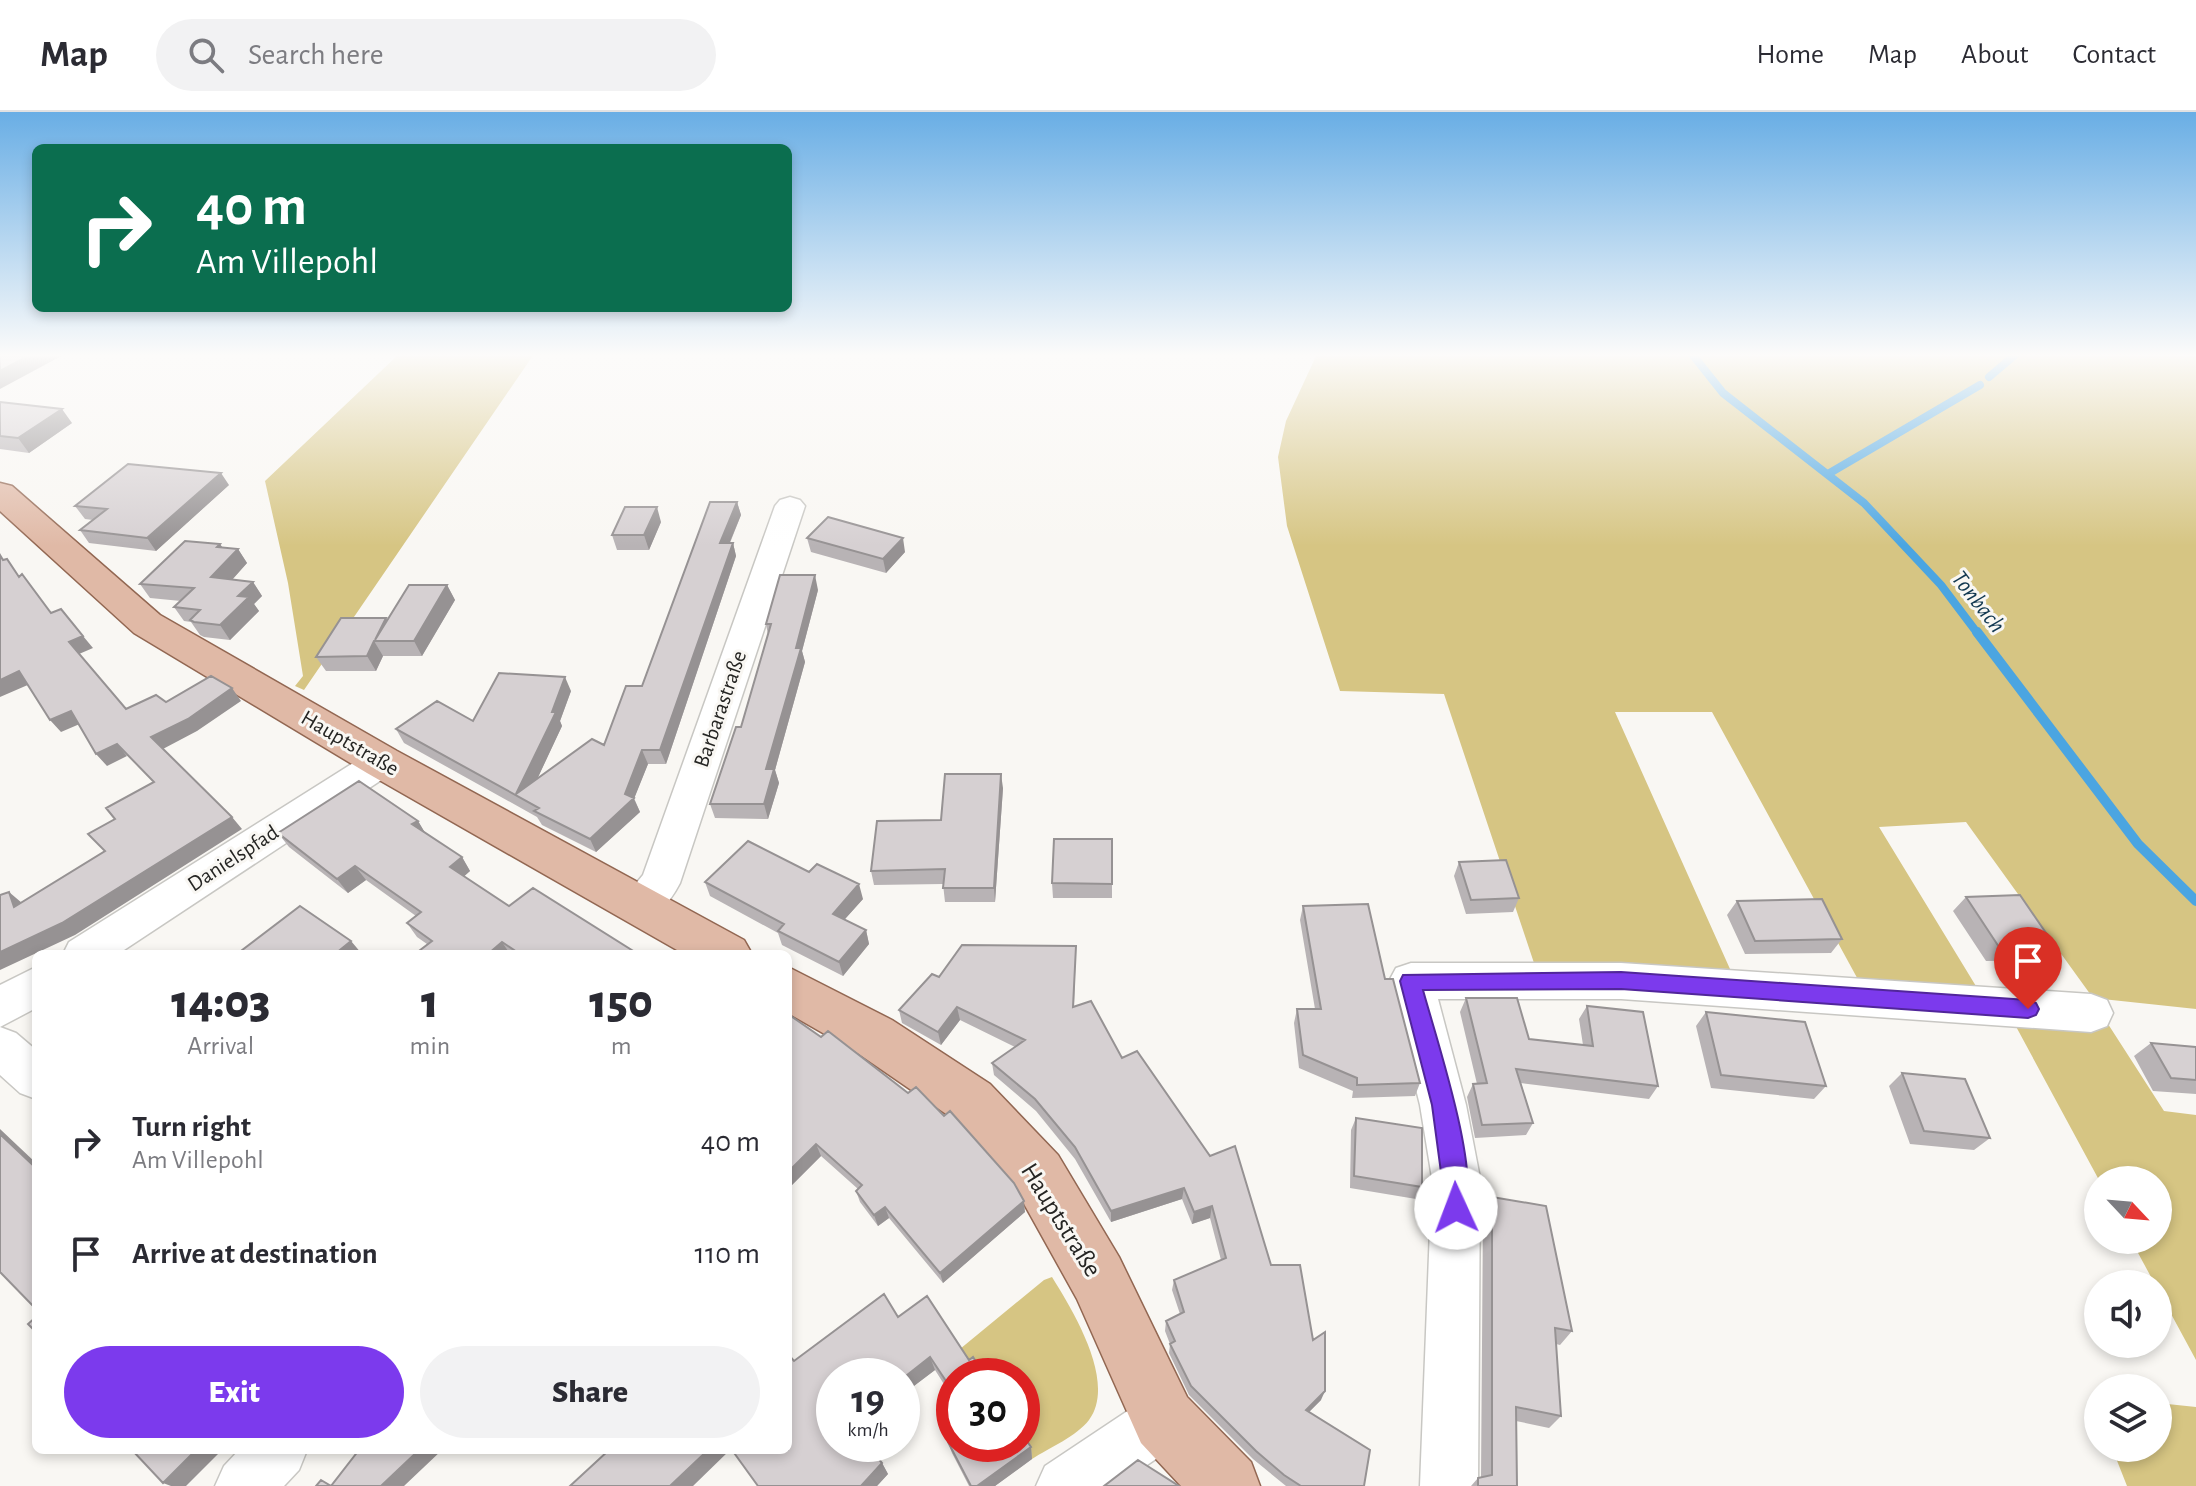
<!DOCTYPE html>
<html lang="en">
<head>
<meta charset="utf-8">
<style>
  :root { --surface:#fff; --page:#f2f2f3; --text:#2b2b33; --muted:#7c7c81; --line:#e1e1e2; --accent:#7c3aed }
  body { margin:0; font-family:"Alegreya Sans",sans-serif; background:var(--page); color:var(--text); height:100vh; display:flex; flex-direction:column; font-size:30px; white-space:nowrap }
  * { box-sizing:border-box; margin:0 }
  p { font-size:26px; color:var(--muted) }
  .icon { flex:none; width:44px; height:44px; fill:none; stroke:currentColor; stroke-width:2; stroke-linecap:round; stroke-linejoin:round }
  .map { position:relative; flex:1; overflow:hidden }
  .side { position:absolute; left:32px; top:838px; width:760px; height:504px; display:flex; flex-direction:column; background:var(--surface); border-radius:12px; box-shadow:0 4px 12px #0003 }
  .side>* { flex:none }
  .banner { position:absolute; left:32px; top:32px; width:760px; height:168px; border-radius:12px; box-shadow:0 4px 12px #0003; background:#0b6e4f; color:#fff; overflow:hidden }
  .needle { width:52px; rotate:116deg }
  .controls { position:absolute; left:2084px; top:1054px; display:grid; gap:16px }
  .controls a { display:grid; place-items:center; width:88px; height:88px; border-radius:50%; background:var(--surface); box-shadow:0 4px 12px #0003; font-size:40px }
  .speed { position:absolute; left:816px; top:1246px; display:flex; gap:16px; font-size:40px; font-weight:700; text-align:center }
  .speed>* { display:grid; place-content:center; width:104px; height:104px; border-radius:50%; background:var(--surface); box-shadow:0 4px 12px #0003; line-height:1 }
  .speed small { font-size:20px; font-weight:400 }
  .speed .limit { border:12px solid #d22; background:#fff; color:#111 }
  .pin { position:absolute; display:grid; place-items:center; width:68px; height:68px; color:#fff; margin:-82px -34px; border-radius:50% 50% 50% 0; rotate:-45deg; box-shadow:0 0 8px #0007 }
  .pin .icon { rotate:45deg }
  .me { position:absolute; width:88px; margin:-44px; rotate:358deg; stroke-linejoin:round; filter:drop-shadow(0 0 6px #0008) }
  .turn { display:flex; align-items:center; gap:28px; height:168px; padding:0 32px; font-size:36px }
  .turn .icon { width:104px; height:104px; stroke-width:2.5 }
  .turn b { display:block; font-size:56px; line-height:68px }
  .eta { display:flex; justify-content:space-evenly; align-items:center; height:136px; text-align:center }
  .eta b { font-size:48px; font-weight:800; line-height:56px }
  .action { display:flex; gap:16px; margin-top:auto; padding:16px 32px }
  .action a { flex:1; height:92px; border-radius:48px; background:var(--accent); color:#fff; font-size:32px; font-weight:800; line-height:92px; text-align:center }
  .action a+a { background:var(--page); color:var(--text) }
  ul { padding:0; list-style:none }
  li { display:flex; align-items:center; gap:24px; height:112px; padding:0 32px }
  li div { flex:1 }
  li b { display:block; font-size:30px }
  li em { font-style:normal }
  header { display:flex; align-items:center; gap:48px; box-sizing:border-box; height:112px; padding:0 40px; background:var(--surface); border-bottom:2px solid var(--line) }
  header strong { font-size:38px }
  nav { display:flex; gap:44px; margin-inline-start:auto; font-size:28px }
  .search { width:560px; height:72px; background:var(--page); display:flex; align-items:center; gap:20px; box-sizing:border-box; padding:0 28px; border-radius:44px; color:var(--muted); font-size:30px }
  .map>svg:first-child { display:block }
</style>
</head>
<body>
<header>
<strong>Map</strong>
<div class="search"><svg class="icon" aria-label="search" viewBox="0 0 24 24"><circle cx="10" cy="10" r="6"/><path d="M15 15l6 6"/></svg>Search here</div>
<nav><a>Home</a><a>Map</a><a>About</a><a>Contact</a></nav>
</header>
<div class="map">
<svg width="2196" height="1374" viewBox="0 0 2196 1374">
  <rect width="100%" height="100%" fill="#f9f7f3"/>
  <path fill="#d6c583" d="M399 242H534L304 578 295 574 303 564 288 471 265 369Z
    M1317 242H2196V897L2093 886 1966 710 1879 715 1982 884 1861 873 1712 600H1615L1730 857 1534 851 1444 582 1340 579 1287 414 1278 345 1286 309Z
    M2013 909 2108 912 2164 999 2196 1003V1248L2131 1128H2158V1068H2099Z
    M1052 1165C1073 1199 1117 1270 1089 1308 1077 1324 1049 1336 1032 1347L1022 1330V1264H980L960 1237 1044 1168Z
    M2158 1291 2196 1295V1374H2127L2112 1336H2158Z"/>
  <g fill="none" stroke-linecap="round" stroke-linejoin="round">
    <path stroke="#4ba5e1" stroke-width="8" d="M1692 242 1723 281 1864 391 1941 473 1978 522
      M1989 265 2016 242
      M1828 362 1980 273"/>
    <path stroke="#4ba5e1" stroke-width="10" d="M1977 520 2138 732 2196 789"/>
    <g stroke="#c8c7c3" stroke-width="3">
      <path id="minor" d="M790 385 800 388 805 394 680 771C668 794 651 814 624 805L618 793 643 763 775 394 780 388Z
        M382 637 395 641 400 650 395 659 118 842H63L69 830 369 641Z
        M1411 851H1621L2091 882 2107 888 2113 901 2107 914 2091 920 1621 887H1438L1466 993 1480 1066 1478 1374H1420L1432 1066 1420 993 1389 869 1396 856Z
        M36 855V896L0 915V873Z
        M0 915 16 921 36 938V987L20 981 0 963Z
        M1164 1280 1184 1288 1192 1308 1184 1328 1116 1374H1036L1045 1354 1144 1288Z
        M239 1338H307L299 1358 284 1374H215L224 1354Z"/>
    </g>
    <g stroke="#926752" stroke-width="3">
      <path id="major" d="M0 371 12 374 160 503 397 639 744 828 752 842H684L367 661 134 521 0 399Z
        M788 855 892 908 990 972 1058 1043 1119 1145 1187 1285 1251 1350 1260 1374H1181L1141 1331 1077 1187 1018 1081 952 1006 856 940 788 901Z"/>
    </g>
    <use href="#minor" fill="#fff" fill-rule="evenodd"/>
    <use href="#major" fill="#e0b9a6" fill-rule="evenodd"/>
  </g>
  <path fill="#b8b3b5" d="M0 290 72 311 29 341 0 337Z
    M229 373 156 439 89 431 80 418 93 408 85 407 75 394Z
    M737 390 741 403 730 431H733L736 444 666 652H648L634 686 640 700 596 740 542 713 537 705 404 631 396 617 473 609 571 579 560 609 562 614 537 667 604 633 642 574Z
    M661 410 649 438H617L612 423Z
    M807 426 905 440 886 461 811 440Z
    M223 436 238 437 247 451 232 468 253 470 262 484 254 492 259 499 230 528 204 525 200 523 191 510 184 509 174 495 181 489 150 486 140 472Z
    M447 473 455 488 422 544H383L376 559H326L316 545 386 506 388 508Z
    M818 478 802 539 805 550 775 658 779 671 768 707 715 706 710 692 741 615 768 523 766 512Z
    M1003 676 995 790H945L943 772 874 773 871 759 941 708Z
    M418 709 425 721 462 745 470 759 464 764 509 794 638 842H415L427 832 417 825 407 811 416 804 366 768 348 781 289 735 278 721Z
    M1112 727V786H1053L1052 771Z
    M1459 750 1519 786 1513 800 1466 802 1454 764Z
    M705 770 863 787 844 808 866 818 869 832 843 864 782 833 778 821 710 784Z
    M1966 785 2055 834 2041 848 1986 849 1953 799Z
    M1737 789 1842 827 1831 841 1745 842 1727 803Z
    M1303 794 1385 867 1420 971 1415 984 1352 986 1353 979 1299 956 1294 911 1297 897H1315L1300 808Z
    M1076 834 1074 895 1122 946 1271 1153 1321 1288 1309 1300 1364 1374H1286L1253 1347 1189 1283 1169 1241 1170 1232 1165 1219 1166 1209 1180 1202 1172 1178 1174 1168 1221 1148 1210 1106 1192 1112 1182 1087 1111 1110 1075 1047 1036 999 994 963 992 951 1015 935 960 908 941 933 902 911 899 898 939 865Z
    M1466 886 1529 927 1583 933 1579 907 1587 894 1658 974 1649 987 1521 971 1533 1011 1526 1023 1475 1026 1467 985 1473 972H1477L1460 900Z
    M1706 900 1826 974 1814 987 1711 976 1696 914Z
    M788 902 1025 1100 943 1171 889 1106 878 1114 860 1090 856 1079 858 1077 821 1044 788 1077Z
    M2151 931 2196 935V982L2153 979 2134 944Z
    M1902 961 1990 1026 1974 1038 1910 1032 1889 974Z
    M1356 1006 1422 1075 1416 1087 1350 1076 1351 1018Z
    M1492 1085 1572 1219 1560 1233 1556 1232 1561 1304 1549 1316 1516 1309 1517 1374H1471L1478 1366H1481L1483 1100Z
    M898 1205 954 1264V1288L935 1258 902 1283V1264L834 1332 882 1351 888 1362 877 1374H758L794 1249Z
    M948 1330 1031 1335 1032 1347 995 1374H969L952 1341Z"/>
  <path fill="#969293" d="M32 242H65L0 277V259Z
    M62 297 72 311 29 341 18 326Z
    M221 361 229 373 156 439 147 426Z
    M737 390 741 403 724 444 720 431Z
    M657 395 661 410 649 438 644 423Z
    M903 426 905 440 886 461 883 447Z
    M733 431 736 444 666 652 660 638Z
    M220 432 230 446 238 437 247 451 221 480 211 465 217 435Z
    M815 463 818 478 802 539 805 550 775 658 779 671 768 707 764 692 766 657Z
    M253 470 262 484 254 492 259 499 230 528 220 513 238 484Z
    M447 473 455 488 422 544 414 529Z
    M83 524 93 536 79 542 69 530Z
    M374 529 383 544 376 559 367 544Z
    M19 559 30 572 0 585V568Z
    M565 565 571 579 560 609 562 614 527 689 516 682 552 600Z
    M232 576 241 589 197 619 161 638 151 625Z
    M71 599 82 611 61 620 50 608Z
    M117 632 127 644 107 654 96 642Z
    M642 638 648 652 634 687 640 700 596 740 590 727 625 682Z
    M1001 662 1003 676 995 790 994 776Z
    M232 705 242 717 75 823 0 858V840Z
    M418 709 427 724 412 712Z
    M462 745 470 759 459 769 450 755Z
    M355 754 366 768 348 781 337 767Z
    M859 772 863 787 837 816 833 802Z
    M9 780 22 791 14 795Z
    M866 818 869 832 843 864 839 850Z
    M351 829 362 842H335Z
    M502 830 510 842H488Z
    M957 895 960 908 941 933 938 920Z
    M0 1017 36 1051V1056L0 1022Z
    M816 1032 821 1044 788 1077V1060Z
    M1184 1076 1182 1087 1111 1110V1099Z
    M1024 1089 1025 1100 943 1171 940 1161Z
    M1212 1094 1210 1106 1192 1112 1194 1100Z
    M885 1095 889 1106 878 1114 874 1103Z
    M930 1245 935 1258 902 1283V1267Z
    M1325 1279 1321 1288 1302 1307 1306 1298Z
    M1031 1335 1032 1347 995 1374H977Z
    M196 1338H222L186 1374H171L163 1371Z
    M419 1338H442L404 1374H381Z
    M708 1338H730L693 1374H670Z
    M882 1351 888 1362 877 1374H861Z"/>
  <path fill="#d6d0d2" stroke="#969293" stroke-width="2" d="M0 242H32L0 259Z
    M0 290 62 297 18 326 0 324Z
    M128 352 221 361 147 426 80 418 107 397 75 394Z
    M710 390H737L720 431H733L660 638H642L625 682 634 686 590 727 534 699 539 696 396 617 437 589 473 609 499 561 565 565 552 600H556L516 682 592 627 604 633 626 574H642Z
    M625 395H657L644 423H612Z
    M828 405 903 426 883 447 807 426Z
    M185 429 220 432 217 435 238 437 211 465 253 470 238 484 249 485 220 513 194 510 190 508 200 498 174 495 194 476 140 472Z
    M0 443 3 448 7 447 19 465 22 462 51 501 61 497 83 524 69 530 126 597 156 583 166 590 211 564 232 576 188 607 151 625 232 705 62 811 0 840V783L9 780 14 795 105 739 88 722 115 707 106 696 154 670 117 632 96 642 71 599 50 608 19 559 0 568Z
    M780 463H815L796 536H801L766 657H774L764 692H710L736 615H741L771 512H766Z
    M409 473H447L414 529H374L367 544 316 545 341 506H386L375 528Z
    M945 662H1001L994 776H943L945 757 871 759 877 709 941 708Z
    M359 669 418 709 412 712 462 745 450 755 509 794 533 776 638 842H520L502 830 488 842H415L432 829 407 811 421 800 355 754 337 767 278 721Z
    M1054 727H1112V772L1052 771Z
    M748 729 809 760 817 752 859 772 833 802 866 818 839 850 778 819 784 812 705 770Z
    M1506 748 1519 786 1471 788 1459 750Z
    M2020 783 2055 834 1999 835 1966 785Z
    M1822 787 1842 827 1755 829 1737 789Z
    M1368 792 1385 867H1393L1420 971 1357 973V966L1303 943 1297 897H1321L1303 794Z
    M300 794 351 829 335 842H237Z
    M962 833 1076 834 1073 895 1091 889 1122 946 1137 939 1210 1044 1235 1034 1271 1153H1300L1313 1228 1325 1220V1279L1306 1298 1370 1338 1364 1374H1301L1284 1363 1256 1339 1191 1274 1170 1232 1175 1229 1166 1209 1184 1200 1174 1168 1226 1146 1212 1094 1194 1100 1184 1076 1111 1099 1075 1035 1035 987 992 951 1025 928 957 895 938 920 899 898 932 862 939 865Z
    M1466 886H1517L1529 927 1593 934 1587 894 1643 900 1658 974 1516 957 1533 1011 1482 1013 1473 972 1487 971Z
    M1706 900 1805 910 1826 974 1721 963Z
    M788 902 821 925 828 919 908 981 916 975 944 1004 950 999 1014 1071 1024 1089 940 1161 885 1095 874 1103 856 1079 862 1073 816 1032 788 1060Z
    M2151 931 2196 935V968L2171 966Z
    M1902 961 1965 967 1990 1026 1924 1019Z
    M1356 1006 1422 1016V1075L1354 1064Z
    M0 1022 36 1056V1197L0 1160Z
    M1492 1085 1546 1094 1572 1219 1555 1216 1561 1304 1516 1295 1517 1374H1478V1366L1492 1363Z
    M884 1182 898 1205 927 1184 969 1248 973 1245 985 1264H954V1281L930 1245 902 1267V1264H834V1332H866L882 1351 861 1374H758L732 1338H788V1242L794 1249Z
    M36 1205V1220L28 1212Z
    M1022 1322 1031 1335 977 1374H971L948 1330 954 1325V1332H1022Z
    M132 1338H196L163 1371Z
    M359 1338H419L381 1374H331Z
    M609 1338H708L670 1374H570Z
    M1138 1348 1179 1374H1104Z
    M321 1368 331 1374H316Z"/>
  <linearGradient id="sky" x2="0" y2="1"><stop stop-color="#69aee5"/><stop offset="0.56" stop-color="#fcfbfa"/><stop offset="1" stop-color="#fcfbfa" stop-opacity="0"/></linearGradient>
  <rect width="2196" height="434" fill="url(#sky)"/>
  <path fill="#7c3aed" stroke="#51269a" stroke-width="2" d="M1621 860 2028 888 2036 891 2039 897 2036 903 2028 906 1621 877 1423 878C1436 926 1482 1062 1464 1105L1456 1108 1447 1105 1432 993 1400 869 1403 863Z"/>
  <g text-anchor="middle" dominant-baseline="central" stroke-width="6" stroke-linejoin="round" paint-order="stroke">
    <g font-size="22" fill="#252523" stroke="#f9f7f3">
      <text transform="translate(720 597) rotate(-71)">Barbarastraße</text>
      <text transform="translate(350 631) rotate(30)">Hauptstraße</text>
      <text transform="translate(233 746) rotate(-33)">Danielspfad</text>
    </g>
    <g font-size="24" font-style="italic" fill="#123850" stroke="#f9f7f3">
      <text transform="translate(1978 490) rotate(52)">Tonbach</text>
    </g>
    <g font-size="26" fill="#252523" stroke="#f9f7f3">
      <text transform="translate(1061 1108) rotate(58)">Hauptstraße</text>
    </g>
  </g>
</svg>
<div class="controls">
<a><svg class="needle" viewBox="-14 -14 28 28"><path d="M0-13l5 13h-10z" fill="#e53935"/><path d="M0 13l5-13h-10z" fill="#7c7c81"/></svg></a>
<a><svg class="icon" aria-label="sound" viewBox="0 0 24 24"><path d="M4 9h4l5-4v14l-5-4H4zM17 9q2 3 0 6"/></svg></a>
<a><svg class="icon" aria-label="layers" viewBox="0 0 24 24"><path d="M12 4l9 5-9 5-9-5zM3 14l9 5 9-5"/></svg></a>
</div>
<div class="speed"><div>19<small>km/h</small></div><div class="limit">30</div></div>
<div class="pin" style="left:2028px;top:897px;background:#d93025"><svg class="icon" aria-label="arrive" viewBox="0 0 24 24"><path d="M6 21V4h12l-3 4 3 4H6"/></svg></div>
<svg class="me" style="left:1456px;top:1096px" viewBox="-20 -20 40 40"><circle r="19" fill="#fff"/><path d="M0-13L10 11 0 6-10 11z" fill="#7c3aed"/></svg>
<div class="banner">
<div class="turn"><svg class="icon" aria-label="right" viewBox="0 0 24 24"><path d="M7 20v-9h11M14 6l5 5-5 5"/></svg><div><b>40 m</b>Am Villepohl</div></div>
</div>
<section class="side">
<div class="eta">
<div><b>14:03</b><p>Arrival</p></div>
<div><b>1</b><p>min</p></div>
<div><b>150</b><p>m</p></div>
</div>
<ul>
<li><svg class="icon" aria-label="right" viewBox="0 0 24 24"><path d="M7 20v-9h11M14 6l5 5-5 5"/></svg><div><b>Turn right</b><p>Am Villepohl</p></div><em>40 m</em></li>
<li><svg class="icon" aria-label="arrive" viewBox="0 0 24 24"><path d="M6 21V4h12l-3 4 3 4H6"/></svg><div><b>Arrive at destination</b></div><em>110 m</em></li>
</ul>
<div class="action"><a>Exit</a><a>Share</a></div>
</section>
</div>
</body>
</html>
